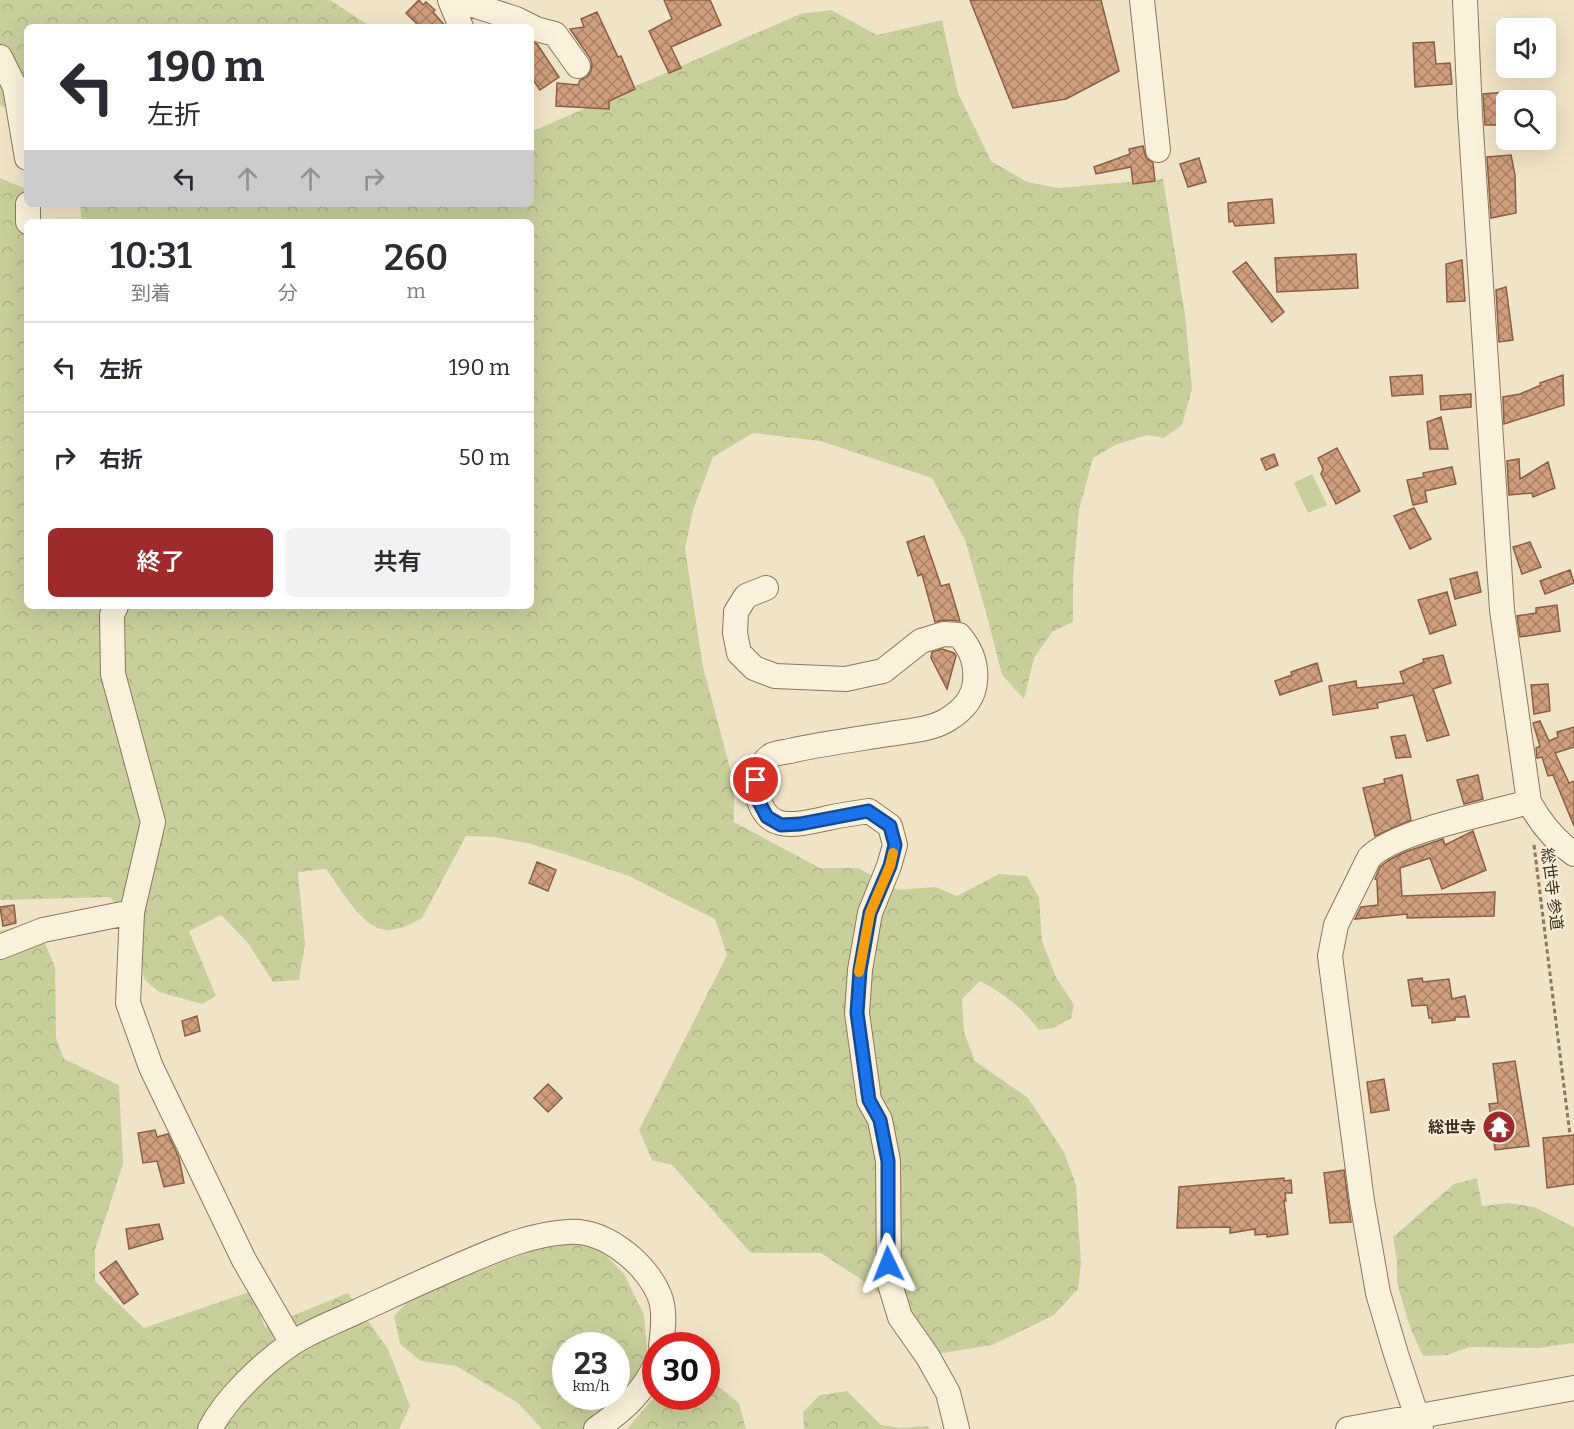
<!DOCTYPE html>
<html lang="ja">
<head>
<meta charset="utf-8">
<style>
  :root { --surface:#fff; --page:#f2f2f3; --text:#2b2b33; --muted:#7c7c81; --line:#e1e1e2; --accent:#9e2a2b }
  body { margin:0; font-family:Bitter,"Noto Sans JP",serif; background:var(--page); color:var(--text); height:100vh; display:flex; flex-direction:column; font-size:22px; white-space:nowrap }
  * { box-sizing:border-box; margin:0 }
  p { font-size:20px; color:var(--muted) }
  .icon { flex:none; width:33px; height:33px; fill:none; stroke:currentColor; stroke-width:2; stroke-linecap:round; stroke-linejoin:round }
  .map { position:relative; flex:1; overflow:hidden }
  .side { position:absolute; left:24px; top:219px; width:510px; height:390px; display:flex; flex-direction:column; background:var(--surface); border-radius:9px; box-shadow:0 6px 24px #0002 }
  .side>* { flex:none }
  .hud { position:absolute; left:24px; top:24px; width:510px; height:183px; border-radius:9px; box-shadow:0 6px 24px #0002; background:#fff; color:var(--text); overflow:hidden }
  .buttons { position:absolute; left:1496px; top:18px; display:grid; gap:12px }
  .buttons a { display:grid; place-items:center; width:60px; height:60px; border-radius:9px; background:var(--surface); box-shadow:0 6px 24px #0002; font-size:30px }
  .speed { position:absolute; left:552px; top:1332px; display:flex; gap:12px; font-size:30px; font-weight:700; text-align:center }
  .speed>* { display:grid; place-content:center; width:78px; height:78px; border-radius:50%; background:var(--surface); box-shadow:0 6px 24px #0002; line-height:1 }
  .speed small { font-size:15px; font-weight:400 }
  .speed .limit { border:9px solid #d22; background:#fff; color:#111 }
  .pin { position:absolute; display:grid; place-items:center; width:51px; height:51px; color:#fff; margin:-26px; border:3px solid #fff; border-radius:50%; box-shadow:0 2px 6px #0007 }
  .me { position:absolute; width:66px; margin:-33px; rotate:358deg; stroke-linejoin:round; filter:drop-shadow(0 0 4px #0008) }
  .turn { display:flex; align-items:center; gap:21px; height:126px; padding:0 24px; font-size:27px }
  .turn .icon { width:78px; height:78px; stroke-width:2.5 }
  .turn b { display:block; font-size:42px; line-height:51px }
  .lanes { display:flex; align-items:center; height:57px; padding:0 24px; background:#0003; justify-content:center; gap:30px; direction:ltr }
  .lanes .off { opacity:.35 }
  .eta { display:flex; justify-content:space-evenly; align-items:center; height:102px; text-align:center }
  .eta b { font-size:36px; font-weight:600; line-height:42px }
  .cta { display:flex; gap:12px; margin-top:auto; padding:12px 24px }
  .cta a { flex:1; height:69px; border-radius:9px; background:var(--accent); color:#fff; font-size:24px; font-weight:600; line-height:69px; text-align:center }
  .cta a+a { background:var(--page); color:var(--text) }
  ul { padding:0; list-style:none }
  li { display:flex; align-items:center; gap:18px; height:90px; padding:0 24px; border-top:2px solid var(--line) }
  li div { flex:1 }
  li b { display:block; font-size:22px }
  li em { font-style:normal }
  .map>svg:first-child { display:block }
</style>
</head>
<body>
<div class="map">
<svg width="1574" height="1429" viewBox="0 0 1574 1429">
  <defs>
    <pattern id="forest-crowns" width="20" height="18" patternUnits="userSpaceOnUse" patternTransform="scale(1.5)"><rect width="20" height="18" fill="#c9cf9b"/><path d="M2 6a3 3 0 1 1 6 0M12 15a3 3 0 1 1 6 0" fill="none" stroke="#aeb285"/></pattern>
    <pattern id="building-cross-hatch" width="8" height="8" patternUnits="userSpaceOnUse" patternTransform="scale(1.5)"><rect width="8" height="8" fill="#cf9f7d"/><path d="M0 0l8 8M0 8l8-8" fill="none" stroke="#a98266"/></pattern>
  </defs>
  <rect width="100%" height="100%" fill="#f0e4c8"/>
  <path fill="url(#forest-crowns)" fill-rule="evenodd" d="M0 0H330L371 27H27V112L0 106Z
    M831 10 877 35 942 20 958 93 991 161 1027 182 1058 188 1163 179 1185 315 1192 389 1182 425 1164 438 1147 435 1115 445 1093 458 1079 510 1073 578V622L1052 632 1034 658 1024 699 1002 675 987 616 965 540 932 478 820 441 753 433 713 457 693 510 685 549 703 667 734 783V822L820 868H858L898 890 935 887 957 896 999 874 1027 876 1039 898 1042 941 1056 977 1074 1005 1071 1018 1054 1028 1039 1030C1021 1007 1006 995 980 981L962 999 964 1032 975 1061 1028 1098 1064 1152 1076 1185 1081 1263 1078 1289 1054 1315 992 1345 931 1355 906 1317 868 1284 821 1253H751L672 1165 652 1160 639 1130 727 955 715 919 629 876 570 856 527 843 494 837 466 836 422 918C411 924 399 930 387 930 363 930 339 886 326 869L298 872 305 944 299 980 273 982 248 943 221 915 189 931 216 996 202 1004 159 992 144 979 134 919 109 897 0 900V178L24 188 41 222H27V606H531V222H82L80 204H531V132L800 14Z
    M36 922 55 967 56 1038 64 1059 119 1085 123 1164 95 1250V1281L144 1328 252 1291 265 1327 348 1293 388 1349 410 1406 399 1429H0V931Z
    M1477 1178 1482 1206 1507 1203 1534 1207 1574 1227V1343L1538 1348 1470 1347 1447 1355 1423 1356 1411 1330 1397 1283V1261L1393 1237 1454 1184Z
    M577 1243 603 1252 624 1274 644 1315 648 1358 617 1402 588 1429H542L518 1403 456 1366 421 1361 400 1344 394 1316 413 1297 546 1245ZM566 1346H616V1396H566Z
    M707 1380 715 1384 739 1403 746 1429H627L655 1396H706Z
    M847 1391 881 1425 900 1428 928 1426 930 1429H804L803 1412 820 1395Z"/>
  <path fill="#c9cf9b" d="M1312 474 1327 505 1308 513 1294 483Z"/>
  <path fill="url(#building-cross-hatch)" stroke="#8d5f41" stroke-width="1.5" d="M419 0 423 5 426 2 435 10 433 12 446 27H420L406 13Z
    M664 0H710L721 25 671 47 681 68 669 73 649 31 672 19Z
    M970 0H1101L1119 71 1066 99 1013 108Z
    M597 12 618 57 621 56 635 89 609 101V109L556 106 557 83 578 85 580 80 587 77 591 71 592 64 590 58 570 29 584 27 581 19Z
    M531 42 537 44 559 77 540 90 531 77Z
    M1434 42 1436 64 1450 63 1452 84 1415 87 1413 43Z
    M1506 92V125H1485L1483 94Z
    M1143 146 1146 158 1153 163 1155 181 1133 184 1131 167 1096 174 1094 167 1130 154 1129 149Z
    M1511 155 1515 175 1516 213 1491 218 1487 157Z
    M1199 158 1206 182 1188 187 1180 164Z
    M1272 199 1274 223 1235 226 1233 221 1229 222 1228 203Z
    M1356 254 1358 288 1277 292 1275 258Z
    M1462 260 1465 301 1447 302 1446 264Z
    M1246 262 1284 312 1272 322 1233 272Z
    M1506 287 1513 340 1499 342 1496 290Z
    M1422 375 1423 394 1392 396 1390 377Z
    M1563 375 1564 405 1504 424 1503 397 1520 394 1541 385 1540 383Z
    M1471 394V407L1441 410 1440 396Z
    M1441 417 1448 449H1430L1427 422Z
    M1337 448 1360 491 1336 504 1321 474 1323 469 1318 458Z
    M1274 454 1278 465 1266 470 1261 459Z
    M1519 459 1520 479 1548 462 1555 488 1533 497 1532 493 1509 495 1507 461Z
    M1452 467 1456 484 1425 491 1427 502 1413 505 1407 480 1424 477 1423 473Z
    M1414 508 1431 539 1410 549 1394 516Z
    M924 536 941 586 949 584 960 621 945 620 935 622 922 574 918 576 907 542Z
    M1530 542 1541 567 1522 574 1513 547Z
    M1570 570 1574 583 1545 594 1540 581Z
    M1477 572 1481 592 1455 599 1450 579Z
    M1447 592 1456 625 1430 634 1418 600Z
    M1557 605 1560 631 1520 637 1517 616 1536 613V608Z
    M942 649 954 653 956 656 947 689 931 658 932 652Z
    M1443 655 1451 683 1433 689 1449 735 1427 741 1413 695 1377 703 1378 708 1333 715 1329 686 1356 681 1357 688 1404 683 1400 672 1424 662 1423 659Z
    M1317 663 1322 681 1280 695 1275 681 1292 675 1291 672Z
    M1548 684 1550 711 1534 714 1531 685Z
    M1540 721 1549 741 1558 737 1557 732 1574 727V747L1555 753 1569 783 1574 781V826L1553 775 1548 776 1542 757 1537 758 1536 748 1540 746 1533 723Z
    M1405 735 1411 757 1396 758 1391 737Z
    M1402 775 1411 820 1375 836 1363 788 1385 783 1384 779Z
    M1478 775 1483 799 1464 804 1457 780Z
    M1473 831 1486 870 1442 889 1430 858 1400 868 1402 896 1495 892 1494 916 1407 918V914L1355 919 1361 907 1378 905 1377 880 1375 879 1380 867 1389 860 1405 852 1443 839 1445 845Z
    M537 862 556 870 548 891 529 883Z
    M14 905 16 923 3 926 0 907Z
    M1422 978 1423 982 1449 979 1452 999 1465 996 1469 1017H1455V1020L1432 1023V1018H1429L1427 1005 1412 1006 1408 980Z
    M197 1016 200 1031 185 1036 182 1021Z
    M1515 1061 1529 1146 1495 1150 1489 1104 1498 1103 1493 1064Z
    M1384 1079 1389 1110 1371 1113 1367 1082Z
    M548 1084 562 1098 548 1112 534 1098Z
    M155 1130 157 1137 168 1134 179 1158 184 1183 164 1187 157 1161 143 1163 138 1133Z
    M1574 1135V1184L1547 1188 1543 1138Z
    M1344 1170 1351 1222 1330 1223 1324 1173Z
    M1284 1178V1181L1291 1180 1292 1193H1285L1286 1201H1284L1288 1234 1267 1237V1234L1255 1235V1229L1230 1233V1227L1177 1228 1179 1187Z
    M159 1224 163 1239 129 1249 126 1229Z
    M116 1261 138 1294 124 1304 100 1273Z"/>
  <g fill="none" stroke-linecap="round" stroke-linejoin="round">
    <g stroke="#8d765c" stroke-width="26">
      <path id="minor" d="M450 0 461 27
        M458 0 516 19 536 29 555 34 578 66
        M1142 0 1158 150
        M1465 0 1470 114 1502 610 1529 802C1541 824 1554 840 1574 854
        M0 57 15 87 27 158
        M28 222V204
        M766 588 746 596 736 612 735 633 739 653 754 668 775 676 846 679 864 675 883 671 921 641 944 634 959 635C971 649 977 663 975 681 974 699 962 711 947 720 930 730 908 731 889 734 858 739 826 743 794 750 788 752 778 752 772 755 762 761 755 775 756 786 762 834 792 826 828 818 841 815 855 813 869 811L890 826 895 845 889 866 870 913 860 970 857 1013 869 1100 880 1120 888 1161 889 1281 900 1317 928 1357 948 1393 957 1429
        M116 606 112 615 113 674 153 822 132 912 128 1003 151 1067 244 1260 292 1343
        M0 947 43 930 132 912
        M210 1429C226 1398 263 1363 291 1344 310 1331 335 1322 356 1312 391 1296 425 1280 460 1265 495 1250 530 1234 568 1232 606 1229 650 1266 661 1300 665 1314 663 1331 661 1346
        M596 1429C622 1411 643 1393 656 1364
        M1348 1429 1574 1388
        M1421 1429 1396 1354 1378 1293 1362 1201 1330 956 1336 925 1369 858C1394 831 1491 813 1529 802"/>
    </g>
    <path stroke="#8d765c" stroke-width="3" stroke-dasharray="4.5 3" stroke-linecap="butt" d="M1534 845 1570 1135"/>
    <use href="#minor" stroke="#faf1dc" stroke-width="24"/>
  </g>
  <g fill="none" stroke-linecap="round" stroke-linejoin="round">
    <g stroke="#114b97" stroke-width="15">
      <path id="route" d="M756 780 758 800 767 817 781 825 800 824 868 811 890 826 895 845 890 866 870 913 860 970 857 1013 869 1100 880 1120 888 1161V1264"/>
    </g>
    <use href="#route" stroke="#1a73e8" stroke-width="10"/>
    <path stroke="#f59e0b" stroke-width="10" d="M859 972 870 913 890 866 893 853"/>
  </g>
  <defs>
    <g id="temple-disc" transform="scale(1.725)"><circle r="9.5" fill="#9e2a2b" stroke="#f7eed8"/><path d="M0-6L5-2H3V0L6.5 2.5H4V6H1.5V3h-3V6H-4V2.5H-6.5L-3 0V-2H-5Z" fill="#fff"/></g>
  </defs>
  <g fill-rule="evenodd">
    <use href="#temple-disc" x="1499" y="1127"/>
  </g>
  <g text-anchor="middle" dominant-baseline="central" stroke-width="4.5" stroke-linejoin="round" paint-order="stroke">
    <g font-size="16" fill="#3d2e20" stroke="#f7eed8">
      <text transform="translate(1552 889) rotate(83)">総世寺 参道</text>
    </g>
    <g font-size="16" font-weight="bold" fill="#3d2e20" stroke="#f7eed8" text-anchor="end">
      <text x="1476" y="1127">総世寺</text>
    </g>
  </g>
</svg>
<div class="buttons">
<a><svg class="icon" aria-label="sound" viewBox="0 0 24 24"><path d="M4 9h4l5-4v14l-5-4H4zM17 9q2 3 0 6"/></svg></a>
<a><svg class="icon" aria-label="search" viewBox="0 0 24 24"><circle cx="10" cy="10" r="6"/><path d="M15 15l6 6"/></svg></a>
</div>
<div class="speed"><div>23<small>km/h</small></div><div class="limit">30</div></div>
<div class="pin" style="left:756px;top:780px;background:#d93025"><svg class="icon" aria-label="arrive" viewBox="0 0 24 24"><path d="M6 21V4h12l-3 4 3 4H6"/></svg></div>
<svg class="me" style="left:888px;top:1264px" viewBox="-20 -20 40 40"><path d="M0-17L14 15 0 8-14 15z" fill="#1a73e8" stroke="#fff" stroke-width="4"/></svg>
<div class="hud">
<div class="turn"><svg class="icon" aria-label="left" viewBox="0 0 24 24"><path d="M17 20v-9H6M10 6l-5 5 5 5"/></svg><div><b>190 m</b>左折</div></div>
<div class="lanes"><svg class="icon" aria-label="left" viewBox="0 0 24 24"><path d="M17 20v-9H6M10 6l-5 5 5 5"/></svg><svg class="icon off" aria-label="ahead" viewBox="0 0 24 24"><path d="M12 20V5M6 11l6-6 6 6"/></svg><svg class="icon off" aria-label="ahead" viewBox="0 0 24 24"><path d="M12 20V5M6 11l6-6 6 6"/></svg><svg class="icon off" aria-label="right" viewBox="0 0 24 24"><path d="M7 20v-9h11M14 6l5 5-5 5"/></svg></div>
</div>
<section class="side">
<div class="eta">
<div><b>10:31</b><p>到着</p></div>
<div><b>1</b><p>分</p></div>
<div><b>260</b><p>m</p></div>
</div>
<ul>
<li><svg class="icon" aria-label="left" viewBox="0 0 24 24"><path d="M17 20v-9H6M10 6l-5 5 5 5"/></svg><div><b>左折</b></div><em>190 m</em></li>
<li><svg class="icon" aria-label="right" viewBox="0 0 24 24"><path d="M7 20v-9h11M14 6l5 5-5 5"/></svg><div><b>右折</b></div><em>50 m</em></li>
</ul>
<div class="cta"><a>終了</a><a>共有</a></div>
</section>
</div>
</body>
</html>
